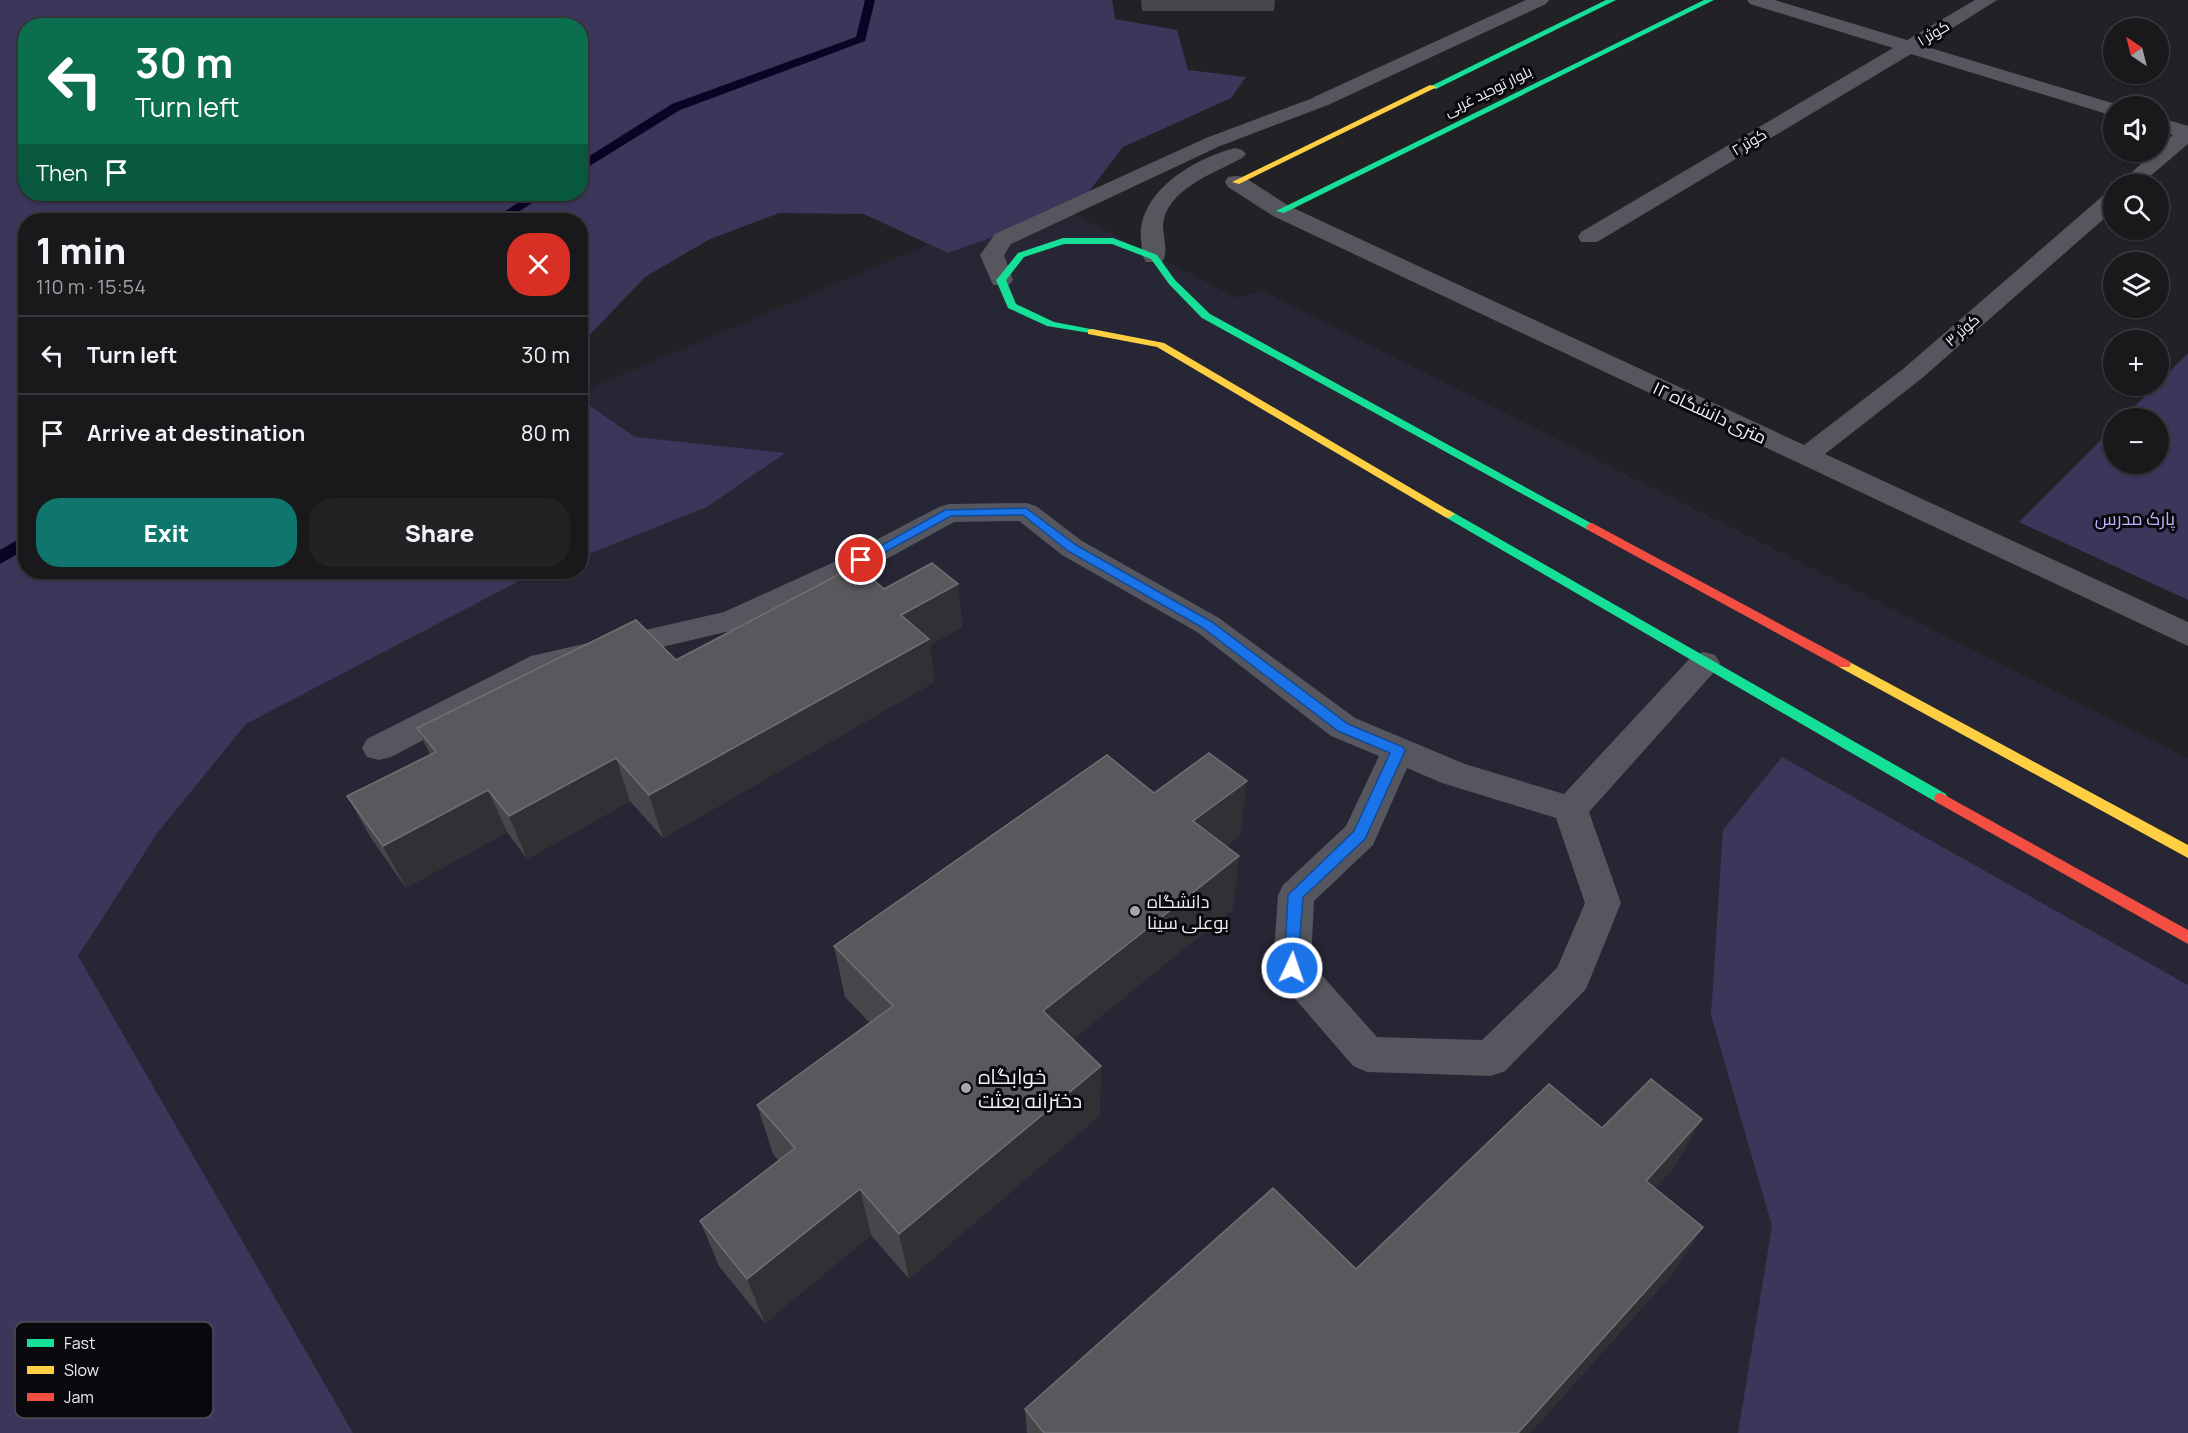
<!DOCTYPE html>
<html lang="en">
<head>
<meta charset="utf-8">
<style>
  :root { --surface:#19191c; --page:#222225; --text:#f1f3f6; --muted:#9fa0a3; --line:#37383b; --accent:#0f766e }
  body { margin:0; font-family:Manrope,Cairo,sans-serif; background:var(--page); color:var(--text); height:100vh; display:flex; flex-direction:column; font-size:22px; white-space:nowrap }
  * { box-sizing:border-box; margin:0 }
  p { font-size:20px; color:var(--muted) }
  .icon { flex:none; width:33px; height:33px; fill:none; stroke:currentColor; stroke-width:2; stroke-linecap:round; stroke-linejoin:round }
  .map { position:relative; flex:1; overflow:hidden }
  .panel { position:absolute; left:18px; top:213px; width:570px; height:366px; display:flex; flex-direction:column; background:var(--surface); border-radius:24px; box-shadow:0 2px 4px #0004,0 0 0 2px var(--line) }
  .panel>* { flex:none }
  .top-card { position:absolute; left:18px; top:18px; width:570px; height:183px; border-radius:24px; box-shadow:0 2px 4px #0004,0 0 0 2px var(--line); background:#0b6e4f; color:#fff; overflow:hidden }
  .needle { width:39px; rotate:325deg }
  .controls { position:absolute; left:2103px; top:18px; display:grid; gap:12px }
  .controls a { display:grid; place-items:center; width:66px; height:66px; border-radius:50%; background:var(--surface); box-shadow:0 2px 4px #0004,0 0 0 2px var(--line); font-size:30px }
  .pin { position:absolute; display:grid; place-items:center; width:51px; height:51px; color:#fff; margin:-26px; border:3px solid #fff; border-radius:50%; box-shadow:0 2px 6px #0007 }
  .me { position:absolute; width:66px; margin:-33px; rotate:3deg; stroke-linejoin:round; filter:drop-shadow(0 0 4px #0008) }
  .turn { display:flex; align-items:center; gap:21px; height:126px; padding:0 18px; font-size:27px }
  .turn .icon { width:78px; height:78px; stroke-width:2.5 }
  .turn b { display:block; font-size:42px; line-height:51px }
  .then { display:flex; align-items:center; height:57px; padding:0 18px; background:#0003; gap:12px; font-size:22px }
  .round { display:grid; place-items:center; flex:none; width:63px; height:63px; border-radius:24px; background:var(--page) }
  .head { display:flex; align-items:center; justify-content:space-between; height:102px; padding:0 18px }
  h1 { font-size:36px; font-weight:800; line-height:45px }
  .button { display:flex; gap:12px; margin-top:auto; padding:12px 18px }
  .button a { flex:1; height:69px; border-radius:24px; background:var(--accent); color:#fff; font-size:24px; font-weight:800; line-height:69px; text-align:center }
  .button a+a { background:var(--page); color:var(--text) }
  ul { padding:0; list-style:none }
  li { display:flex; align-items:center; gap:18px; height:78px; padding:0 18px; border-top:2px solid var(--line) }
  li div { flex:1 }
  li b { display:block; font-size:22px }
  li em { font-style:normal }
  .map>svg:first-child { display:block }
</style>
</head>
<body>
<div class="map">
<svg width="2188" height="1433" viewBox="0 0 2188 1433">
  <rect width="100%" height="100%" fill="#212126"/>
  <path fill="#272634" d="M1040 197 1238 298 1263 291 2188 758V1433H0V1036L304 572H580L581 392Z"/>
  <path fill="#3b375b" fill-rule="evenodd" d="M0 0H1112L1115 19 1177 30 1188 70 1246 77 1231 98 1123 147 1077 207 948 253 864 214 779 213 710 239 645 277 581 344 580 220H26V572H543L519 581 246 724 158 832 78 956 353 1433H0ZM26 26H580V194H26Z
    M2188 353V600L2019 522 2113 428 2114 464H2158V418H2123Z
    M581 355 584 402 635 437 785 453 707 507 581 557Z
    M1782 757 2188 985V1433H1738L1772 1226 1711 1015 1723 830Z"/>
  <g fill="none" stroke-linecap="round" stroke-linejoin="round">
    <path fill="#0a0323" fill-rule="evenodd" d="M865 0H875L865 41 680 110 580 172V162L672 104 856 37Z
      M532 194H546L506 220H491Z
      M26 535V549L0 564V550Z"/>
    <path fill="#56565e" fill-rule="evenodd" d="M1526 0H1549L1546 4 1328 105H1314L1311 101 1314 97Z"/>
    <path fill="#56565e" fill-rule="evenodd" d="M1747 0H1775L1907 40 1975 0H1997L1924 46 2122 106H2114V116L2107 114 1911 54 1597 242H1581L1578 237 1581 232 1893 48 1750 4Z
      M1321 95 1328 97 1331 101 1328 105 1220 146 1011 244 1004 255 1013 280 1009 285H993L980 255 995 234 1206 138Z
      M2158 117 2188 126V144L2141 184H2119L2154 152H2158V148L2173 135 2158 130Z
      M1235 148 1242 150 1246 154 1242 158C1215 173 1166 189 1163 225 1163 237 1169 252 1162 262H1146C1141 255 1142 247 1141 239 1137 192 1195 158 1235 148Z
      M1236 176 1244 177 1289 206 1804 445 1903 369 2106 193 2114 192V210L1921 379 1825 454 2188 622V646L1273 216 1228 187 1225 182 1228 177Z
      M1026 503 1036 506 1082 541 1219 618 1355 718 1465 764 1564 794 1693 655 1704 652 1715 655 1720 663 1715 671 1589 812 1621 903 1586 989 1505 1071 1491 1076 1367 1072 1353 1066 1278 979 1273 968 1278 895 1283 885 1346 826 1379 756 1331 736 1197 632 1062 555 1019 521 954 522 854 577 743 628 551 673 391 757 379 760 367 757 362 748 367 739 531 656 724 612 832 563 939 507 949 504ZM1407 768 1442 783 1556 818 1585 903 1557 968 1482 1040 1377 1037 1311 963 1314 901 1373 845Z"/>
    <path fill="#16e098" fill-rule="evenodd" d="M1606 0H1616L1436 89 1429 87Z
      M1704 0H1714L1284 213 1276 211Z
      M1063 238H1113L1157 255 1175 280 1210 314 1598 527 1596 530H1588L1202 318 1169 284 1151 259 1112 244H1064L1024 257 1006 280 1016 304 1054 322 1096 330V334L1047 326 1008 308 996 280 998 278 1018 253Z
      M1449 510 1946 794 1948 798 1946 802H1936L1445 517 1443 514Z"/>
    <path fill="#ffcf43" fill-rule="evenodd" d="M1430 85 1437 87 1239 184 1232 182Z
      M1092 329 1164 343 1455 514 1449 518 1445 517 1157 347 1088 334V330Z
      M1844 659 2188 845V858L1839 667 1837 664 1839 661Z"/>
    <path fill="#f24e42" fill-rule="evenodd" d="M1592 523 1849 661 1851 664 1849 667H1839L1588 530 1586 527 1588 524Z
      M1941 793 2188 930V944L1936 802 1934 798 1936 794Z"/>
  </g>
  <path fill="#47474b" d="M1141 0H1275L1274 11H1142Z
    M958 584 962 627 930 645 934 682 663 838 630 801 527 859 507 832 406 888 371 838 347 796 430 754 417 728 676 660 884 589Z
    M1154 793 1241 834 1226 846 1233 909 1072 1039 1100 1115 909 1279 871 1235 765 1323 719 1266 700 1221 779 1161 773 1154 757 1105 870 1023 845 997 834 946Z
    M1702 1119 1674 1167 1655 1188 1703 1227 1673 1273 1530 1433H1027L1025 1409 1356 1269 1602 1128Z"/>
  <path fill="#313034" d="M958 584 962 627 930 645 934 682 663 838 649 795 901 615Z
    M616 758 630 801 527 859 509 816Z
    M1247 781 1241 834 1190 873 1193 821Z
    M488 790 507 832 406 888 383 846Z
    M1239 856 1233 909 1045 1062 1043 1011Z
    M1101 1066 1100 1115 909 1279 899 1234Z
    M1702 1119 1674 1167 1619 1227 1646 1181Z
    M860 1189 871 1235 765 1323 747 1279Z
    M1703 1227 1673 1273 1530 1433H1518Z"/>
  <path fill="#59585d" stroke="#707074" stroke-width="1.5" d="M932 563 958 584 901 615 929 639 649 795 616 758 509 816 488 790 383 846 347 796 436 752 417 728 636 620 676 660 857 565 884 589Z
    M1209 753 1247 781 1193 821 1239 856 1043 1011 1101 1066 899 1234 860 1189 747 1279 700 1221 795 1148 757 1105 893 1006 834 946 1107 755 1154 793Z
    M1651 1079 1702 1119 1646 1181 1703 1227 1518 1433H1044L1025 1409 1273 1188 1356 1269 1549 1084 1602 1128Z"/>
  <path fill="#1a73e8" stroke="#114b97" stroke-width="1.5" d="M1026 508 1076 545 1212 622 1348 724 1403 747 1405 751 1365 839 1303 897 1297 972H1286L1284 968 1288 895 1354 831 1390 753 1338 731 1203 628 1068 551 1023 515 951 516 865 563H856L855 560 945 510Z"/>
  <g fill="#a6a6ab" stroke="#0a090d" stroke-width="2">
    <circle cx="1135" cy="911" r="6"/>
    <circle cx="966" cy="1088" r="6"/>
  </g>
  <g text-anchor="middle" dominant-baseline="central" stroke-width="6" stroke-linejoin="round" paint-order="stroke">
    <g font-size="15" fill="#ededf3" stroke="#0a090d">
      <text transform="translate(1933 33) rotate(-31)">کوثر ۱</text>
      <text transform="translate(1488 91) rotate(-26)">بلوار توحید غربی</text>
      <text transform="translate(1749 142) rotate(-31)">کوثر ۲</text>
      <text transform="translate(1962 330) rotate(-41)">کوثر ۳</text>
    </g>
    <g font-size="18" fill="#ededf3" stroke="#0a090d">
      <text transform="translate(1710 412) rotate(25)">۱۲ متری دانشگاه</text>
    </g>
    <g font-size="18" fill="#bbb4fd" stroke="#0a090d">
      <text x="2135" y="518">پارک مدرس</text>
    </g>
    <g font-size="18" fill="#ededf3" stroke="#0a090d" text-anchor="start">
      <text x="1147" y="901">دانشگاه<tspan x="1147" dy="21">بوعلی سینا</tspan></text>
    </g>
    <g font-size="21" fill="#ededf3" stroke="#0a090d" text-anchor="start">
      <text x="978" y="1076">خوابگاه<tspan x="978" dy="24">دخترانه بعثت</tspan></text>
    </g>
  </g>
  <rect x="15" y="1322" width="198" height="96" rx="9" fill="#0a090d" stroke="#4e4d52" stroke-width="1.5"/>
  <rect x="27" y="1339" width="27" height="8" fill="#16e098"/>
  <rect x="27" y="1366" width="27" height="8" fill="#ffcf43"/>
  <rect x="27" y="1393" width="27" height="8" fill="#f24e42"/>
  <g font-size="16" fill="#ededf3">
    <text x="64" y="1349">Fast</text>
    <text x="64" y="1376">Slow</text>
    <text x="64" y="1403">Jam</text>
  </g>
</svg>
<div class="controls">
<a><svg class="needle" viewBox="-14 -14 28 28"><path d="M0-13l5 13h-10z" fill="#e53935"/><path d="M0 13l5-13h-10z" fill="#9fa0a3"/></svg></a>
<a><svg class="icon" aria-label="sound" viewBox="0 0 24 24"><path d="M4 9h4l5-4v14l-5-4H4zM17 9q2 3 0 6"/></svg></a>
<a><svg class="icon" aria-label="search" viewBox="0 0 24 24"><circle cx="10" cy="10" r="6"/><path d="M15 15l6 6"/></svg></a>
<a><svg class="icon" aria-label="layers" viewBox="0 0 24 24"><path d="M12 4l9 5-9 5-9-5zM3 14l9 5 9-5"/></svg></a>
<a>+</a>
<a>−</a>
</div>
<div class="pin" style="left:861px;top:560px;background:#d93025"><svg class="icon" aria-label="arrive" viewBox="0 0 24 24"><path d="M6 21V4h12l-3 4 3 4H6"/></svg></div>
<svg class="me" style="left:1292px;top:968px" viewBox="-20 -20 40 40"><circle r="17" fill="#1a73e8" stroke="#fff" stroke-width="3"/><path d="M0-11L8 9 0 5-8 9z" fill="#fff"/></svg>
<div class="top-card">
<div class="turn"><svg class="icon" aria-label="left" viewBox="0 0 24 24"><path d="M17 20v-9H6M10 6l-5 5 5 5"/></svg><div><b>30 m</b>Turn left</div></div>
<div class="then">Then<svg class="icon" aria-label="arrive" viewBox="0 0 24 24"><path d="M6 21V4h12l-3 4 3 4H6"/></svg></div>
</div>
<section class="panel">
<div class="head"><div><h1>1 min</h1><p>110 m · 15:54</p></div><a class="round" style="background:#d93025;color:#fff"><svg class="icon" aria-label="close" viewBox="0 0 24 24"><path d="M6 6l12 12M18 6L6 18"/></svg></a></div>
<ul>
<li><svg class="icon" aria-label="left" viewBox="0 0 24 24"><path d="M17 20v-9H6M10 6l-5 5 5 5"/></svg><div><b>Turn left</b></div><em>30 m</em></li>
<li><svg class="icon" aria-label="arrive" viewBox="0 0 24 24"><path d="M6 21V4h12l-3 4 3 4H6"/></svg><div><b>Arrive at destination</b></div><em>80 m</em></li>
</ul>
<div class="button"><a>Exit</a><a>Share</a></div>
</section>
</div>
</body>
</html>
